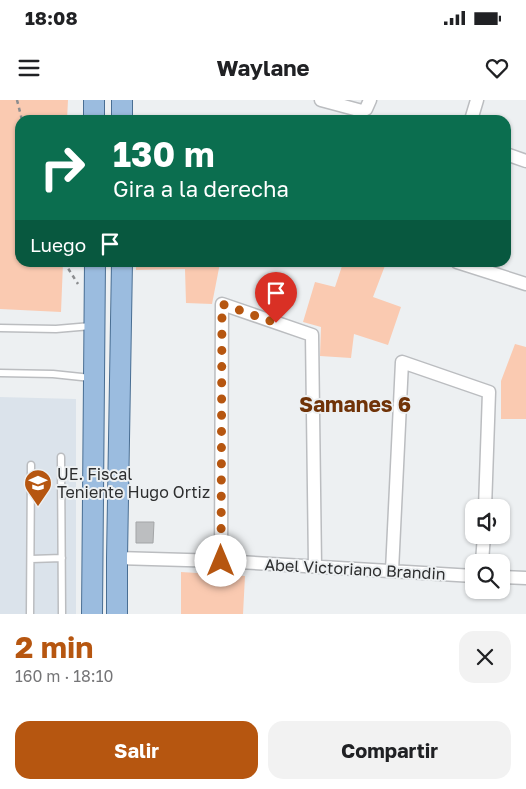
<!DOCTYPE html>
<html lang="es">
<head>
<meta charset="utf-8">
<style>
  :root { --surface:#fff; --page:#f2f2f2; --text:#202124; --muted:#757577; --accent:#b65610 }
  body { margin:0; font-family:"Golos Text",sans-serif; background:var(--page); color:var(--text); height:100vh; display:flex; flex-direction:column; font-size:19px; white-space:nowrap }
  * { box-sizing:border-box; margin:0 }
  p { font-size:16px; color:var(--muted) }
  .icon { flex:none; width:28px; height:28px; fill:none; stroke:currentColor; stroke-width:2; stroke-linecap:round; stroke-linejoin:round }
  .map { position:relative; height:514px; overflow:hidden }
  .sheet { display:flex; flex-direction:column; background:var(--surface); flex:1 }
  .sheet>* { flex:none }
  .guide { position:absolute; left:15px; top:15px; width:496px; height:152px; border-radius:15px; box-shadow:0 1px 4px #0004; background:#0b6e4f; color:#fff; overflow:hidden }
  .controls { position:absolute; left:465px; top:399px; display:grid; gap:10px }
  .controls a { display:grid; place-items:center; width:45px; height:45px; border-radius:10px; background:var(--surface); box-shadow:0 1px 4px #0004; font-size:25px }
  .pin { position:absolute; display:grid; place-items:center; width:42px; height:42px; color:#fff; margin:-51px -21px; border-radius:50% 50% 50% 0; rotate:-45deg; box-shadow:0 0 5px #0007 }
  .pin .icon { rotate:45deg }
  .me { position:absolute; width:55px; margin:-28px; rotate:0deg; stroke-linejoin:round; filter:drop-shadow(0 0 4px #0008) }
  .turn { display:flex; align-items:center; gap:18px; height:105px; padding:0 15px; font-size:22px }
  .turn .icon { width:65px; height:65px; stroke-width:2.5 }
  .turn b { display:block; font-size:35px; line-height:42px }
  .then { display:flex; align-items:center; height:48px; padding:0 15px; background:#0003; gap:10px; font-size:19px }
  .round { display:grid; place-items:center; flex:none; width:52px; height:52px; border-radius:15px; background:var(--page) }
  .head { display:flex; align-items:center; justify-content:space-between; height:85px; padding:0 15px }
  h1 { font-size:30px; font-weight:700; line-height:38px; color:var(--accent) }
  .cta { display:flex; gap:10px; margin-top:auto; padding:10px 15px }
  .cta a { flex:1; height:58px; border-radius:15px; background:var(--accent); color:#fff; font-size:20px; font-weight:700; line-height:58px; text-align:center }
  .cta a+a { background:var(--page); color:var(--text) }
  .status { display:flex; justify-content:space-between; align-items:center; height:35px; padding:0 25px; background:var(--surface); direction:ltr }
  .status svg { height:14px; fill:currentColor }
  header { display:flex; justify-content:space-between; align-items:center; height:65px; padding:0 15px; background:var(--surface); font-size:22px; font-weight:700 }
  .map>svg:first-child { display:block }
</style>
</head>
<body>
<div class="status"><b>18:08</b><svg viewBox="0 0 49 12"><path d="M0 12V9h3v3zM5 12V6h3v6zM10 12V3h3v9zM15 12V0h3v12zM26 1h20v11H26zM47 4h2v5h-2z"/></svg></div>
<header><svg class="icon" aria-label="menu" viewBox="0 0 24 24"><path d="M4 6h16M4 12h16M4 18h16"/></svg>Waylane<svg class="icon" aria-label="heart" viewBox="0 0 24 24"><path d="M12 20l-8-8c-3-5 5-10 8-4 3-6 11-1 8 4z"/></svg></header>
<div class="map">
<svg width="526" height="514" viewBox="0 0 526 514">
  <rect width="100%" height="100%" fill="#edf0f2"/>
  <path fill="#dbe3eb" d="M0 297 76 299V514H0Z"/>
  <path fill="#facab1" d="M0 0H68L67 20H20V162L63 163 61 212 0 209Z
    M136 163H220L212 204 186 203 185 169 136 170Z
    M343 163H386L373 197 401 207 388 245 354 234 351 258 320 256 321 227 303 222 315 182 335 187Z
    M515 244 526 247V319H501V281Z
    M181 472 245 476 243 514H181Z"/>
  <path fill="#bcbec0" stroke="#a3a5a7" d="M136 422H154L153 443H136Z"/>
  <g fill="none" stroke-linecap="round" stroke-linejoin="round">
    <g stroke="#bbbdc0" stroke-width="9">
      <path id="service" d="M0 228 56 229 91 226
        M0 273 53 274 91 278
        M61 357 62 514
        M31 459 62 458
        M30 514 31 365"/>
    </g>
    <g stroke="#bbbdc0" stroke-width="15">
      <path id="minor" d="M321 0 362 11 366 9 370 0
        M471 20 477 0
        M506 54 526 61
        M457 162 526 184
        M117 458 221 461 474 476
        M221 461 222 204 312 235 315 466
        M482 462 484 435
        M392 471 402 262 489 292 485 408
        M501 477 526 478"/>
    </g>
    <g stroke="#496e93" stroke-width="22">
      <path id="primary" d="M94 0V20
        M122 20V0
        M92 514 95 162
        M117 514V458L122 162"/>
    </g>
    <path stroke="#8b8d8f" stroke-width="2.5" stroke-dasharray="4 4" stroke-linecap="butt" d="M17 0 22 20
      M64 162 78 184"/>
    <use href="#service" stroke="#fff" stroke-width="6"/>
    <use href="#minor" stroke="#fff" stroke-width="12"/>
    <use href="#primary" stroke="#9bbcdf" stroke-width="20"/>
  </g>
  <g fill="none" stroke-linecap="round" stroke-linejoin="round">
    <path stroke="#b65610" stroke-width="9" stroke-dasharray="0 16.2" d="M221 461 222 204 276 223"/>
  </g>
  <defs>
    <g id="school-pin" transform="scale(1.4375)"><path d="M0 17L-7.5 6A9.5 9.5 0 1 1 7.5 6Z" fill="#b65610" stroke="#edf0f2"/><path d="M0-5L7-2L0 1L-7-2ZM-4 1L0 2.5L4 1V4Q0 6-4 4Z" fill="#fff"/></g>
  </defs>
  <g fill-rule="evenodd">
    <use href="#school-pin" x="38" y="383"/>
  </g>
  <g text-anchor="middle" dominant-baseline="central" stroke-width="4" stroke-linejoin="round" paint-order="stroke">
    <g font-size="16" fill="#2d2e2f" stroke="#edf0f2" text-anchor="start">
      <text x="57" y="374">UE. Fiscal<tspan x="57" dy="18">Teniente Hugo Ortiz</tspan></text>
    </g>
    <g font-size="16" fill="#2d2e2f" stroke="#edf0f2">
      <text transform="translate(355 469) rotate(3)">Abel Victoriano Brandin</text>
    </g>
    <g font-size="21" font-weight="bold" fill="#703308" stroke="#edf0f2">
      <text x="355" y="304">Samanes 6</text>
    </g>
  </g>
</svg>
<div class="controls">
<a><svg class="icon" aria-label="sound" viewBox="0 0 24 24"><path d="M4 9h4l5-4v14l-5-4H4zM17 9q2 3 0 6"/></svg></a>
<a><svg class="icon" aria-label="search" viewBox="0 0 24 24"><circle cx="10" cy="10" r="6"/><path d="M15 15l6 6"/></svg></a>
</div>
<div class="pin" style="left:276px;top:223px;background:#d93025"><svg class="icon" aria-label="arrive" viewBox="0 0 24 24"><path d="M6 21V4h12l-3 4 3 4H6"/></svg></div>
<svg class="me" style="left:221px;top:461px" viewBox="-20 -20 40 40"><circle r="19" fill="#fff"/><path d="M0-13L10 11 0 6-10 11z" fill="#b65610"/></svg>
<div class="guide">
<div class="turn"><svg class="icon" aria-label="right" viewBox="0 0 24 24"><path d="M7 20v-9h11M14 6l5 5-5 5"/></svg><div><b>130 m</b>Gira a la derecha</div></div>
<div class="then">Luego<svg class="icon" aria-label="arrive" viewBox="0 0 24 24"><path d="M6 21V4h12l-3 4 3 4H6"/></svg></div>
</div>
</div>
<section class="sheet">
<div class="head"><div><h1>2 min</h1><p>160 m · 18:10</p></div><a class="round"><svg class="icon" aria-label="close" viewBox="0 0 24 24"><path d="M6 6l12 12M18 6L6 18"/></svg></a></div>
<div class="cta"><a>Salir</a><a>Compartir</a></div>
</section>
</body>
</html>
